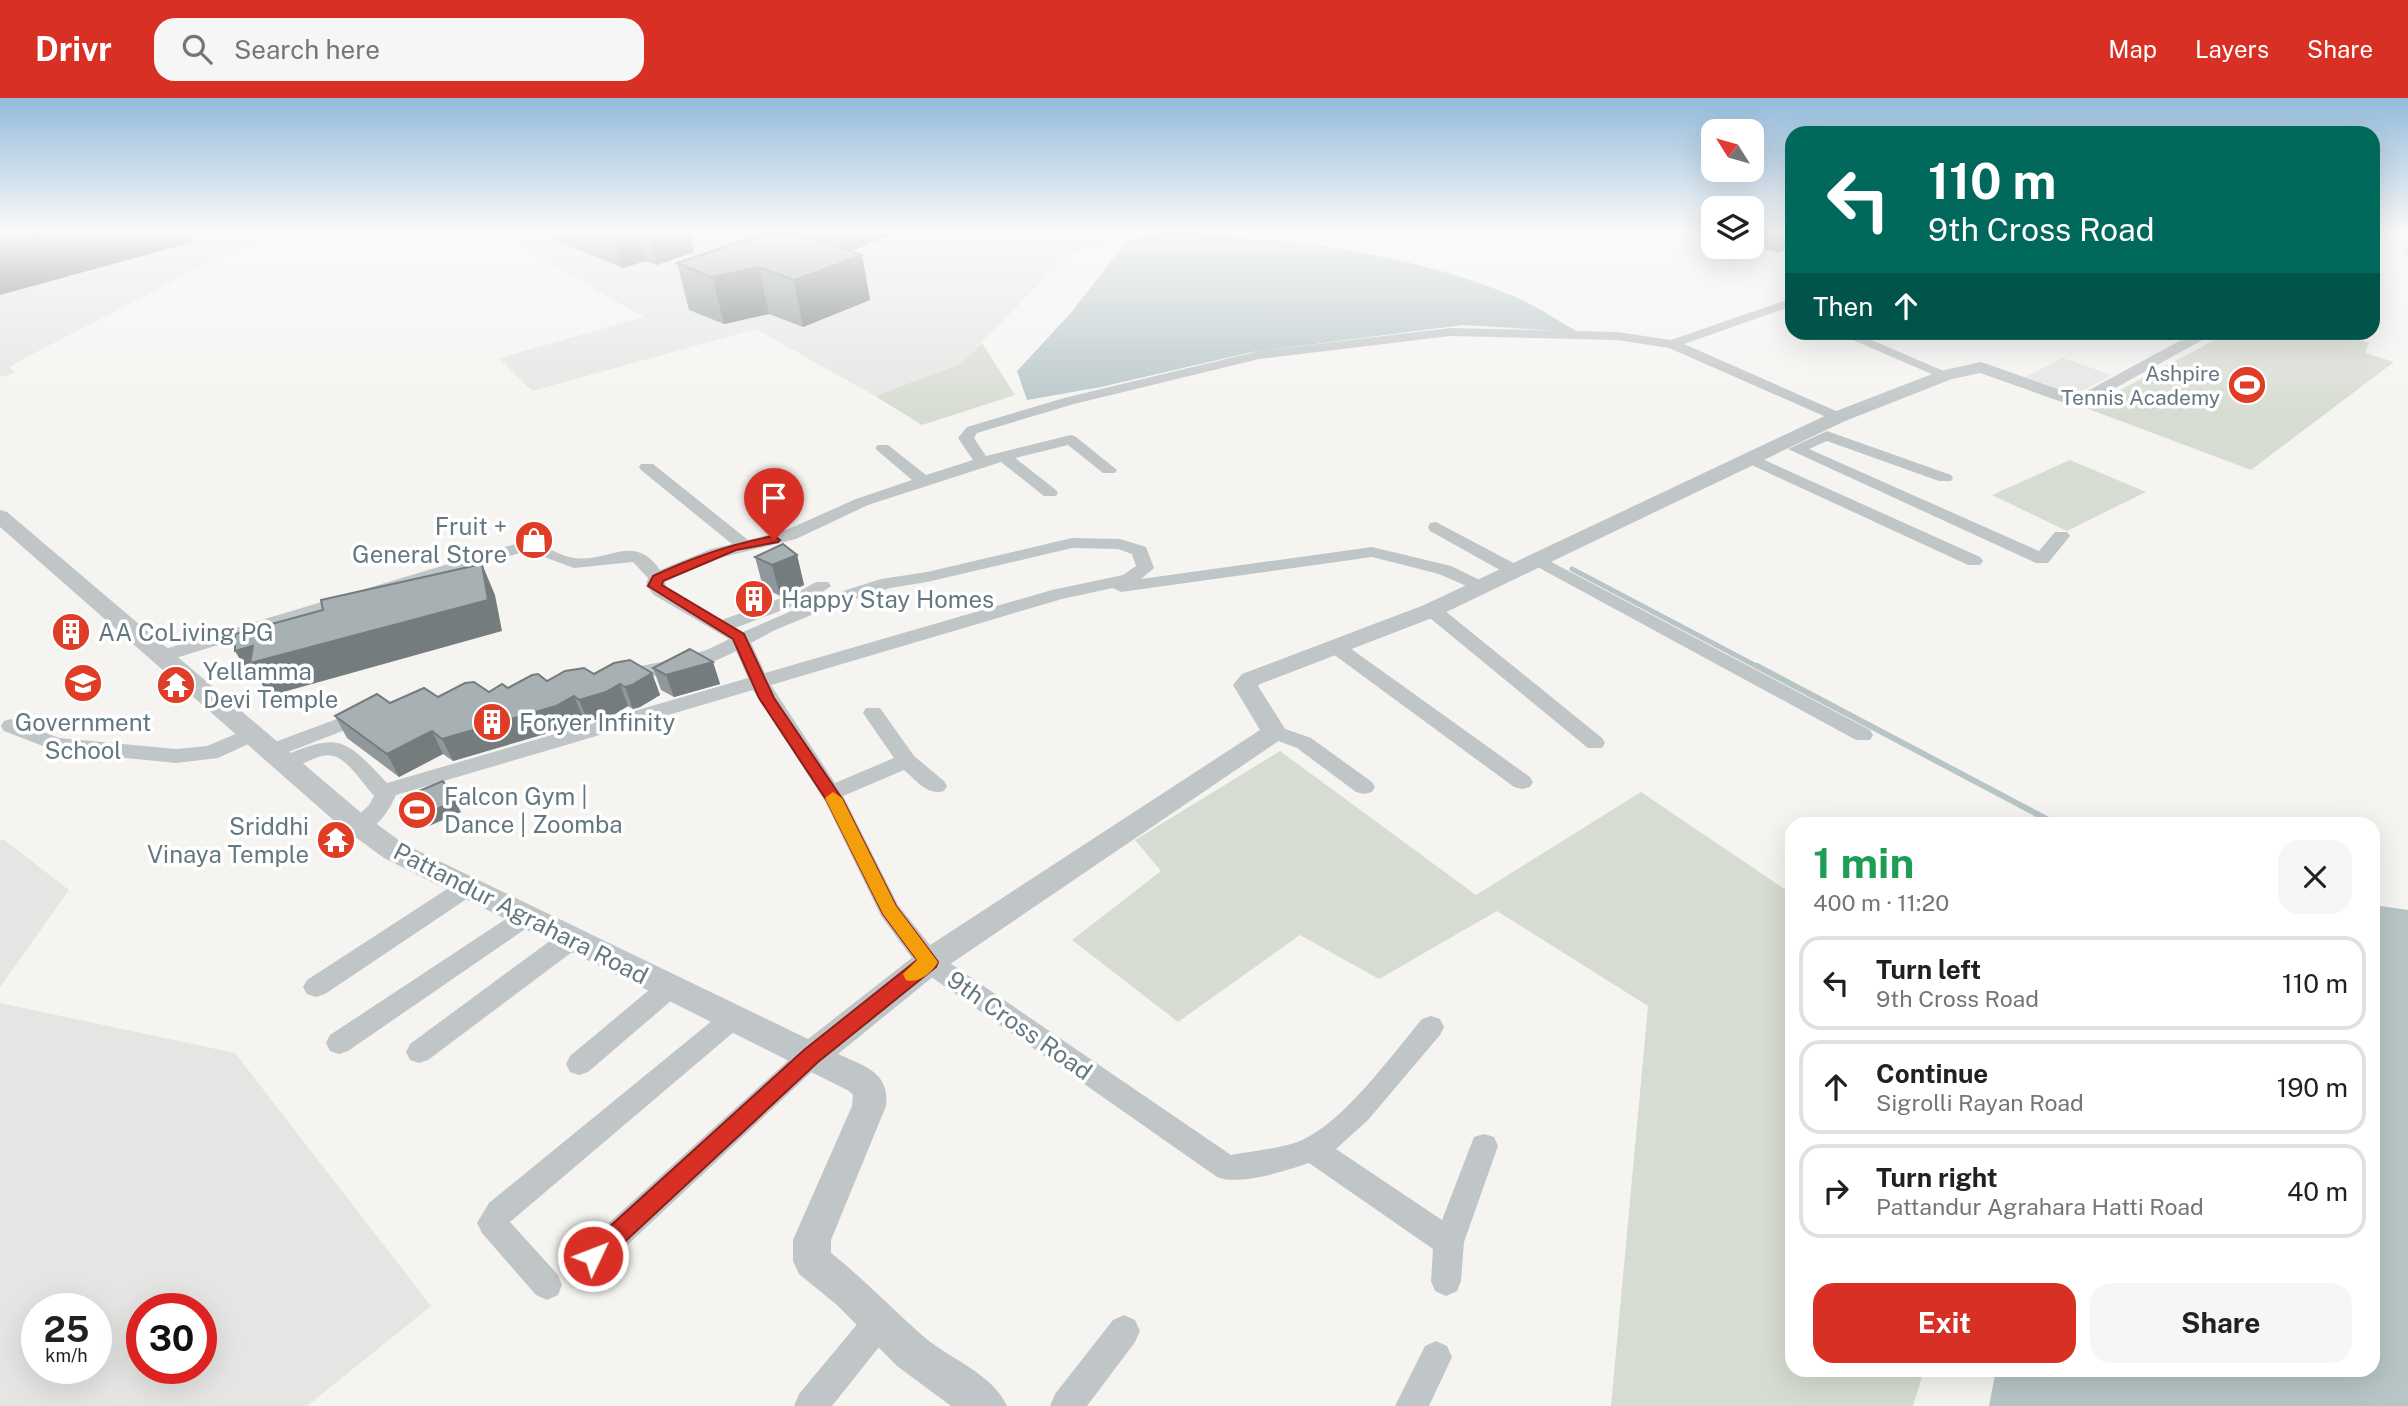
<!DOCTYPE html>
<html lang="en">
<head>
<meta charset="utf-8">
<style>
  :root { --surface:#fff; --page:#f6f6f6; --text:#202124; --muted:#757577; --line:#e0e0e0; --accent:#d93025 }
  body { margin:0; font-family:"Public Sans",sans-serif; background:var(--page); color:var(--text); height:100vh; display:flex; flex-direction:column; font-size:26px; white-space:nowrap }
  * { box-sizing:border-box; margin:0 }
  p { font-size:23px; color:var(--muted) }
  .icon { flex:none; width:38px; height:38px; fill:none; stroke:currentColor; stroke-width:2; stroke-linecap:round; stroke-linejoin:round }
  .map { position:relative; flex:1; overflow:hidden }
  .details { position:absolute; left:1785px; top:719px; width:595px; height:560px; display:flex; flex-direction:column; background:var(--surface); border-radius:21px; box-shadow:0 7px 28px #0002 }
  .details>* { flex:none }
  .hud { position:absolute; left:1785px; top:28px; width:595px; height:214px; border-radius:21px; box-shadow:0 7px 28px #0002; background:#00695c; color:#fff; overflow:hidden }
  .needle { width:46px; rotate:307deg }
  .controls { position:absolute; left:1701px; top:21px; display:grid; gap:14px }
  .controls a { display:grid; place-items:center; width:63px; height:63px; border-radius:14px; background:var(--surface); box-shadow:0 7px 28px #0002; font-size:35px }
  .speed { position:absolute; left:21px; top:1195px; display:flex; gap:14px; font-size:35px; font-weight:700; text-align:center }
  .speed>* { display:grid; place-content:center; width:91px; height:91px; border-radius:50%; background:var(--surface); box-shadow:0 7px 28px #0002; line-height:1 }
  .speed small { font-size:18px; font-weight:400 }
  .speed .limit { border:10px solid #d22; background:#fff; color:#111 }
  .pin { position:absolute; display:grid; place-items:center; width:60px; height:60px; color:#fff; margin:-72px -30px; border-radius:50% 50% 50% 0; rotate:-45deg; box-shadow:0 0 7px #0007 }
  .pin .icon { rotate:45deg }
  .me { position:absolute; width:77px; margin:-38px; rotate:47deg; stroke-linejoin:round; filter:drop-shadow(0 0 5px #0008) }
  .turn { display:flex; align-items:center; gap:24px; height:147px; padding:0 28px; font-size:32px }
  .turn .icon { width:91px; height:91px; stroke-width:2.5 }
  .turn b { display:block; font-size:49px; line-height:60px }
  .then { display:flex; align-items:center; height:66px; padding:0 28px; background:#0003; gap:14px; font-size:26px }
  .round { display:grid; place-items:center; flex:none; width:74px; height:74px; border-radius:21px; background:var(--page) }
  .overview { display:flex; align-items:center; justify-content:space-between; height:119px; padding:0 28px }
  h1 { font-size:42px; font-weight:700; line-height:52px; color:#1e9e55 }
  .primary-button { display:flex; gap:14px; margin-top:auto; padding:14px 28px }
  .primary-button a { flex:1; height:80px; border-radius:21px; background:var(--accent); color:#fff; font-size:28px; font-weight:700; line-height:80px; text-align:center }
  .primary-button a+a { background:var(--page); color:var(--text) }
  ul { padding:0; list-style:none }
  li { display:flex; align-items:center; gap:21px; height:94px; margin:0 14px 10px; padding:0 14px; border:4px solid var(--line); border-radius:21px }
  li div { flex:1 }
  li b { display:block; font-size:26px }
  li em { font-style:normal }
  header { display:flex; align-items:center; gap:42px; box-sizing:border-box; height:98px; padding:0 35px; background:var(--accent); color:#fff }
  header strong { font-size:33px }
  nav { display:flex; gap:38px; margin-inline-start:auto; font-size:24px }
  .search { width:490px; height:63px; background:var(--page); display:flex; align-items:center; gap:18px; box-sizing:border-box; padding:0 24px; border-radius:21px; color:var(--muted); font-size:26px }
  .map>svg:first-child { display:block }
</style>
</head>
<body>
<header>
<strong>Drivr</strong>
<div class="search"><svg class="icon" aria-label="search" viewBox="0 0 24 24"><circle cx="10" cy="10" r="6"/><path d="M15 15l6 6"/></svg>Search here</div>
<nav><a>Map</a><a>Layers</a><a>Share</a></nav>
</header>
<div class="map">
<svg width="2408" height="1308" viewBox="0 0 2408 1308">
  <rect width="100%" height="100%" fill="#f5f4f1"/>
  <path fill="#e5e6e4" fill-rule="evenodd" d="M0 135H301L224 157 23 261 9 269 15 275 0 279Z
    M496 135H1004L1042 141 1072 153 960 266 875 298 756 231 532 293 499 260 644 219Z
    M2063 260 2112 277 2075 297 2025 279Z
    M3 741 69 792 0 889V742Z
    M0 905 235 955 431 1208 307 1308H0ZM37 1211H96V1270H37ZM142 1211H201V1270H142Z"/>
  <path fill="#d7dcd2" d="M1004 135H1139L1072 153 1042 141Z
    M2230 234 2335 235 2369 245 2365 255 2394 264 2251 372 2086 310Z
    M982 245 1015 297 922 327 875 298 960 266Z
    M2070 362 2146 394 2067 433 1992 397Z
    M1280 653 1476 797 1641 694 1792 796V1272H1924L1913 1308H1611L1648 908 1497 813 1379 881 1300 837 1178 924 1072 842 1161 773 1135 742Z"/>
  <path fill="#b7c5c7" d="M1161 135C1271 135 1410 155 1513 198 1535 207 1557 222 1578 234L1463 227 1252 254 1101 289 1027 302 1017 273 1070 216 1128 141Z
    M2373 807 2408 812V1308H1989L1996 1272H2373Z"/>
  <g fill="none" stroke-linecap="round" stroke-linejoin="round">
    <path stroke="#b7c5c7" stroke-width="5" d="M1572 471 1760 570"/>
    <path stroke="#b7c5c7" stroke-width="6" d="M1757 568 2056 726"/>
    <path fill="#c0c5c7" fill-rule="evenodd" d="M2408 148V157L2404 155 2402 152Z
      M1792 200V208L1684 246 1843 316 1845 319 1843 322H1833L1669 250 1617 242 1450 238 1259 261 1074 306 977 335 974 340 986 358 1071 337 1076 339 1117 372 1115 375H1103L1068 347 1015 360 1056 392 1058 395 1056 398H1044L1001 364 868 407 796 441 723 459 665 483 666 489 722 522 800 493 816 484H828L831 488 812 501 735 530 743 534 824 499 881 481 927 474 1072 440 1120 441 1146 449 1154 470 1141 481 1372 449 1451 468 1486 485 1489 489 1480 494 1439 476 1372 459 1121 494 1113 490 1062 501 771 587 835 685 894 660 863 615 866 610H880L914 658 944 683 947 688 944 693C927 698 916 682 904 672L843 698 898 807 938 857 1231 1057C1253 1053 1278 1051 1300 1043 1343 1025 1391 958 1422 921L1431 918 1440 921 1444 929 1440 937 1368 1022 1336 1051 1442 1122 1474 1039 1484 1036 1494 1039 1498 1048 1464 1144 1461 1183 1457 1193 1446 1198 1435 1193 1431 1183 1433 1151 1309 1065C1285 1073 1240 1088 1217 1079L920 871 881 818 825 703 753 592 396 697C388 715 373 739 351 733L348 727 369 707 374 698C364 687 353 669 340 661 320 647 299 676 278 670L274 665 278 660C339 635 342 637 387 685L748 580 736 553C700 573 660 577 620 584L613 582 610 578 613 574C656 563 688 564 729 541L654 497 646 488 648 480 633 464 574 470 533 455 523 454 169 562 162 564 152 558 155 554 522 444C542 444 556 457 574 460 609 465 634 434 660 472L711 451 732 446 641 372 639 369 641 366H653L748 442 784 433 856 401 912 382 878 353 875 350 878 347H888L926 377 973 362 958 340 967 329 1064 300 1259 253 1450 230 1617 234 1671 242ZM1072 450 1118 451 1132 456 1136 468 1123 477 1052 492 765 575 751 545 775 532 836 507 890 490 927 484Z
      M1834 234H1853L1953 277 1946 281 1941 280Z
      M1827 333 1951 377 1953 380 1951 383H1939L1827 343 1809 351 2039 453 2055 434H2067L2070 438 2048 465H2036L1788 351Z
      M1751 356 1980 459 1983 463 1980 467H1968L1745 364 1743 361 1745 358Z
      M1436 424 1521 469 1524 473 1521 477H1509L1430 433 1428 429 1430 425Z
      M1540 458 1870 632 1873 637 1870 642H1856L1534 467 1531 463 1534 459Z
      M1432 506 1439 508 1602 640 1605 645 1602 650H1588L1425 516 1423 512Z
      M1336 543 1343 545 1530 679 1533 684 1530 689 1522 691 1514 689 1329 553 1326 549 1329 545Z
      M364 611 371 612 374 617 371 622 278 658H264L261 653 264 648Z
      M11 621 59 640 176 651 207 648 252 629 259 631 262 636 259 641 218 660 176 665 56 653 4 633 1 628 4 623Z
      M1274 627 1311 640 1372 684 1375 689 1372 694 1364 696 1356 694 1297 650 1267 639 1264 634 1267 629Z
      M466 781 474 784 478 790 474 796 325 896 316 899 307 896 303 889 307 882 458 784Z
      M526 810 534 813 538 819 534 825 348 953 339 956 330 953 326 945 330 937 518 813Z
      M571 832 580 834 583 841 580 848 428 962 419 965 410 962 406 954 410 946 562 834Z
      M670 879 679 882 683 889 679 896 588 974 579 977 570 974 566 966 570 958 661 882Z
      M733 910 742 913 746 920 742 927 510 1124 558 1177 562 1187 558 1197 547 1202 536 1197 482 1135 477 1125 489 1105 724 913Z
      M811 947 820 950 824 958 820 966 604 1169 593 1173 582 1169 578 1159 582 1149 802 950Z
      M880 1208 891 1212 896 1223 891 1234 832 1308H794L799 1296 869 1212Z
      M1124 1217 1135 1222 1140 1233 1135 1244 1087 1308H1050L1055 1296 1113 1222Z
      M1436 1243 1447 1248 1452 1259 1429 1308H1395L1425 1248Z"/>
    <path fill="#c0c5c7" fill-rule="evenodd" d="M2375 135H2392L2373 146Z
      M2196 234H2217L2079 310 1980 275 1952 281 1845 323 1440 517 1260 586 1258 588 1287 634 1283 640 940 873 838 956C864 968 890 974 886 1008L831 1142V1155C864 1181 892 1211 924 1239 950 1261 993 1276 1007 1308H951L897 1268 837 1207 799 1176 793 1163V1142L852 1008 853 997 849 993 384 760 339 727 0 429V412L7 414 359 713 404 746 808 941 918 855 1260 632 1233 587 1242 576 1424 507 1831 315 1940 273 1981 264 2078 298Z"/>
  </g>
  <path fill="#90989b" d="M550 135H689L694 154 657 167 645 163 623 170 553 142Z
    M766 135H898L851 153 862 157 870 202 803 229 769 216 724 226 689 212 677 165Z
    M1752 135H1792V149L1779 155 1752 147Z
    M797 457 804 487 780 498 763 489 755 459Z
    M713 564 720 586 674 599 661 592 653 570Z
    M652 575 660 597 640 609 633 611 628 608 615 616 588 624 583 620 565 630 453 663 443 656 399 679 347 640 335 618 390 605 489 594 547 583 594 576Z"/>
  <path fill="#757c7e" d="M37 135H188L193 144 0 197V144Z
    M613 135H637L645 163 623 170Z
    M648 135H689L694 154 657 167Z
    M839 135H898L843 156Z
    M1792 135V149L1779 155 1784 139Z
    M862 157 870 202 803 229 794 182Z
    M759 169 769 216 724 226 712 179Z
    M797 457 804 487 780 498 772 467Z
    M482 466 495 497 502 533 269 598 260 583 254 584 235 553Z
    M713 564 720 586 674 599 666 577Z
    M652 575 660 597 640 609 633 611 625 589Z
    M620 586 628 608 615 616 588 624 579 602Z
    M574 598 583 620 565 630 453 663 442 641Z
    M432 633 443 656 399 679 387 656Z
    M455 703 461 714 420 732 414 721Z"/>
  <path fill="#a7b1b4" stroke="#757c7e" stroke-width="2" d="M0 135H37L0 144Z
    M766 135H798L862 157 794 182 759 169 712 179 677 165Z
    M1771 135H1792L1784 139Z
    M783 446 797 457 772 467 755 459Z
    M482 466 488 502 250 565 253 548 235 553V536L323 512 321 502Z
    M690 551 713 564 666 577 653 570Z
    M630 562 652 575 632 587 625 589 620 586 606 594 579 602 574 598 556 608 442 641 432 633 387 656 335 618 377 596 390 605 424 590 438 599 465 585 474 584 489 594 502 586 508 590 532 577 538 576 547 583 565 573 584 570 594 576 614 565Z
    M443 683 455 703 414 721 402 700Z"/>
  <linearGradient id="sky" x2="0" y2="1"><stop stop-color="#94bbdb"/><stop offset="0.42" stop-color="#fafaf9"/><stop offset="1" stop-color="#fafaf9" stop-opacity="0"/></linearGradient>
  <rect width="2408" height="318" fill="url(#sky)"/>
  <path fill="#d93025" stroke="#8d1f18" stroke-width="2" d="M774 438 780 442 778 444 736 452 663 483 662 487 744 536 774 600 843 702 896 808 938 864 936 869 818 964 601 1166 593 1169 585 1166 581 1158 585 1151 804 952 917 862 883 816 827 703 759 600 733 541 648 488 653 478C693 459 730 446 774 438Z"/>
  <path fill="#f59e0b" d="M833 694 842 700 896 808 938 864C932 875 918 886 906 882L903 876 917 862 883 816 825 700Z"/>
  <defs>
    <g id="stadium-disc" transform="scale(2.0125)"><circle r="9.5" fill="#df3d26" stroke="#fff"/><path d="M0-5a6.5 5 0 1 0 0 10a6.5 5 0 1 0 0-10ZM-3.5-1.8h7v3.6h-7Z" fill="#fff"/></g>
    <g id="shop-disc" transform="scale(2.0125)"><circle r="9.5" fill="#df3d26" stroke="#fff"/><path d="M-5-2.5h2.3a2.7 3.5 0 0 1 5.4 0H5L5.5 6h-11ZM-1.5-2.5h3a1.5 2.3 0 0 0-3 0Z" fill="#fff"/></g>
    <g id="building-disc" transform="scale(2.0125)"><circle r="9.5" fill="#df3d26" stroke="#fff"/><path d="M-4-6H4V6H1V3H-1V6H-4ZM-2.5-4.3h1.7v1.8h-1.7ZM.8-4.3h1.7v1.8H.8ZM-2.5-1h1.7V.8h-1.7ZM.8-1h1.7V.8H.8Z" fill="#fff"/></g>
    <g id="school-disc" transform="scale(2.0125)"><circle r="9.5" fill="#df3d26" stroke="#fff"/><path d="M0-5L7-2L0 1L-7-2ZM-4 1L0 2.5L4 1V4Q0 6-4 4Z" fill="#fff"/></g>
    <g id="temple-disc" transform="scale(2.0125)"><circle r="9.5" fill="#df3d26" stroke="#fff"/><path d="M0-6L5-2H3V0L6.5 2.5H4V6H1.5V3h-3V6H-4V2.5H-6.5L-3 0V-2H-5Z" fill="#fff"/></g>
  </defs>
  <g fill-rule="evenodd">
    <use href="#stadium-disc" x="2247" y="287"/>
    <use href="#shop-disc" x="534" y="442"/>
    <use href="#building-disc" x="754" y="501"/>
    <use href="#building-disc" x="71" y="534"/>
    <use href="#school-disc" x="83" y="585"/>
    <use href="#temple-disc" x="176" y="587"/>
    <use href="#building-disc" x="492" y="624"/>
    <use href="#stadium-disc" x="417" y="712"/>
    <use href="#temple-disc" x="336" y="742"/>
  </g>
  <g text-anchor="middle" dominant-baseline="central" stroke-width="7" stroke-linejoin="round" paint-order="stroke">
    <g font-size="21" fill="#647881" stroke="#fff" text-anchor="end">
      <text x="2220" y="275">Ashpire<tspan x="2220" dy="24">Tennis Academy</tspan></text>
    </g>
    <g font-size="24" fill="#647881" stroke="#fff" text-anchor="start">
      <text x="507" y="428" text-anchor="end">Fruit +<tspan x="507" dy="28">General Store</tspan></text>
      <text x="781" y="501">Happy Stay Homes</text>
      <text x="98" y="534">AA CoLiving PG</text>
      <text x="203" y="573">Yellamma<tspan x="203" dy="28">Devi Temple</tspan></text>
      <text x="83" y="624" text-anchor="middle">Government<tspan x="83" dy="28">School</tspan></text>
      <text x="519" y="624">Foryer Infinity</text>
      <text x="444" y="698">Falcon Gym |<tspan x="444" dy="28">Dance | Zoomba</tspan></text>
      <text x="309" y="728" text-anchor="end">Sriddhi<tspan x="309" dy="28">Vinaya Temple</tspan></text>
    </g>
    <g font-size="24" fill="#647881" stroke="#fff">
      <text transform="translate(521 815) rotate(27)">Pattandur Agrahara Road</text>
      <text transform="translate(1020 927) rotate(35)">9th Cross Road</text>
    </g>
  </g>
</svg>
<div class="controls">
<a><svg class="needle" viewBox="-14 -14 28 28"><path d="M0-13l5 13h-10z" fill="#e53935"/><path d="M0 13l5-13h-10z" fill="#757577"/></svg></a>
<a><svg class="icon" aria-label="layers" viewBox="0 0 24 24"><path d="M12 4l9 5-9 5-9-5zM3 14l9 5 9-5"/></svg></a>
</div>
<div class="speed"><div>25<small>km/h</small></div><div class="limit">30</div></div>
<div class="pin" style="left:774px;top:442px;background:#d93025"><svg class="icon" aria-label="arrive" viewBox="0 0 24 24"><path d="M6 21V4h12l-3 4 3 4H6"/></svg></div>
<svg class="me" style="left:593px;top:1158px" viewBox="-20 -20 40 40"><circle r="17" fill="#d93025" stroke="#fff" stroke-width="3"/><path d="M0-11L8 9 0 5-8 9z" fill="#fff"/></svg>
<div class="hud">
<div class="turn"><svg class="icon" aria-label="left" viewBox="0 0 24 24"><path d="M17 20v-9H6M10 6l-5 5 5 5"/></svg><div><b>110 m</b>9th Cross Road</div></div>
<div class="then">Then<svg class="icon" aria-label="ahead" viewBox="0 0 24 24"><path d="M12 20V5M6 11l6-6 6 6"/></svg></div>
</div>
<section class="details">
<div class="overview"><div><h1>1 min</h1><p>400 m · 11:20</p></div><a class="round"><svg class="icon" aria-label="close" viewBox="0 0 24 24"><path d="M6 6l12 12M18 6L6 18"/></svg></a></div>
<ul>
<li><svg class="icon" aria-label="left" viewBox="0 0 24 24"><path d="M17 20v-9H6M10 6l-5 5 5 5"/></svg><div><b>Turn left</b><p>9th Cross Road</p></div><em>110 m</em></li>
<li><svg class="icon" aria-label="ahead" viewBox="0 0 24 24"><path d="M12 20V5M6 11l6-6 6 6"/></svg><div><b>Continue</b><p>Sigrolli Rayan Road</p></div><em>190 m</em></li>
<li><svg class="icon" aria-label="right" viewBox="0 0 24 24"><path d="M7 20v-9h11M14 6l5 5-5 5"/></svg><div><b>Turn right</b><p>Pattandur Agrahara Hatti Road</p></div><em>40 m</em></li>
</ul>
<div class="primary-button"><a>Exit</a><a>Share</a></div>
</section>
</div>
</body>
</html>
